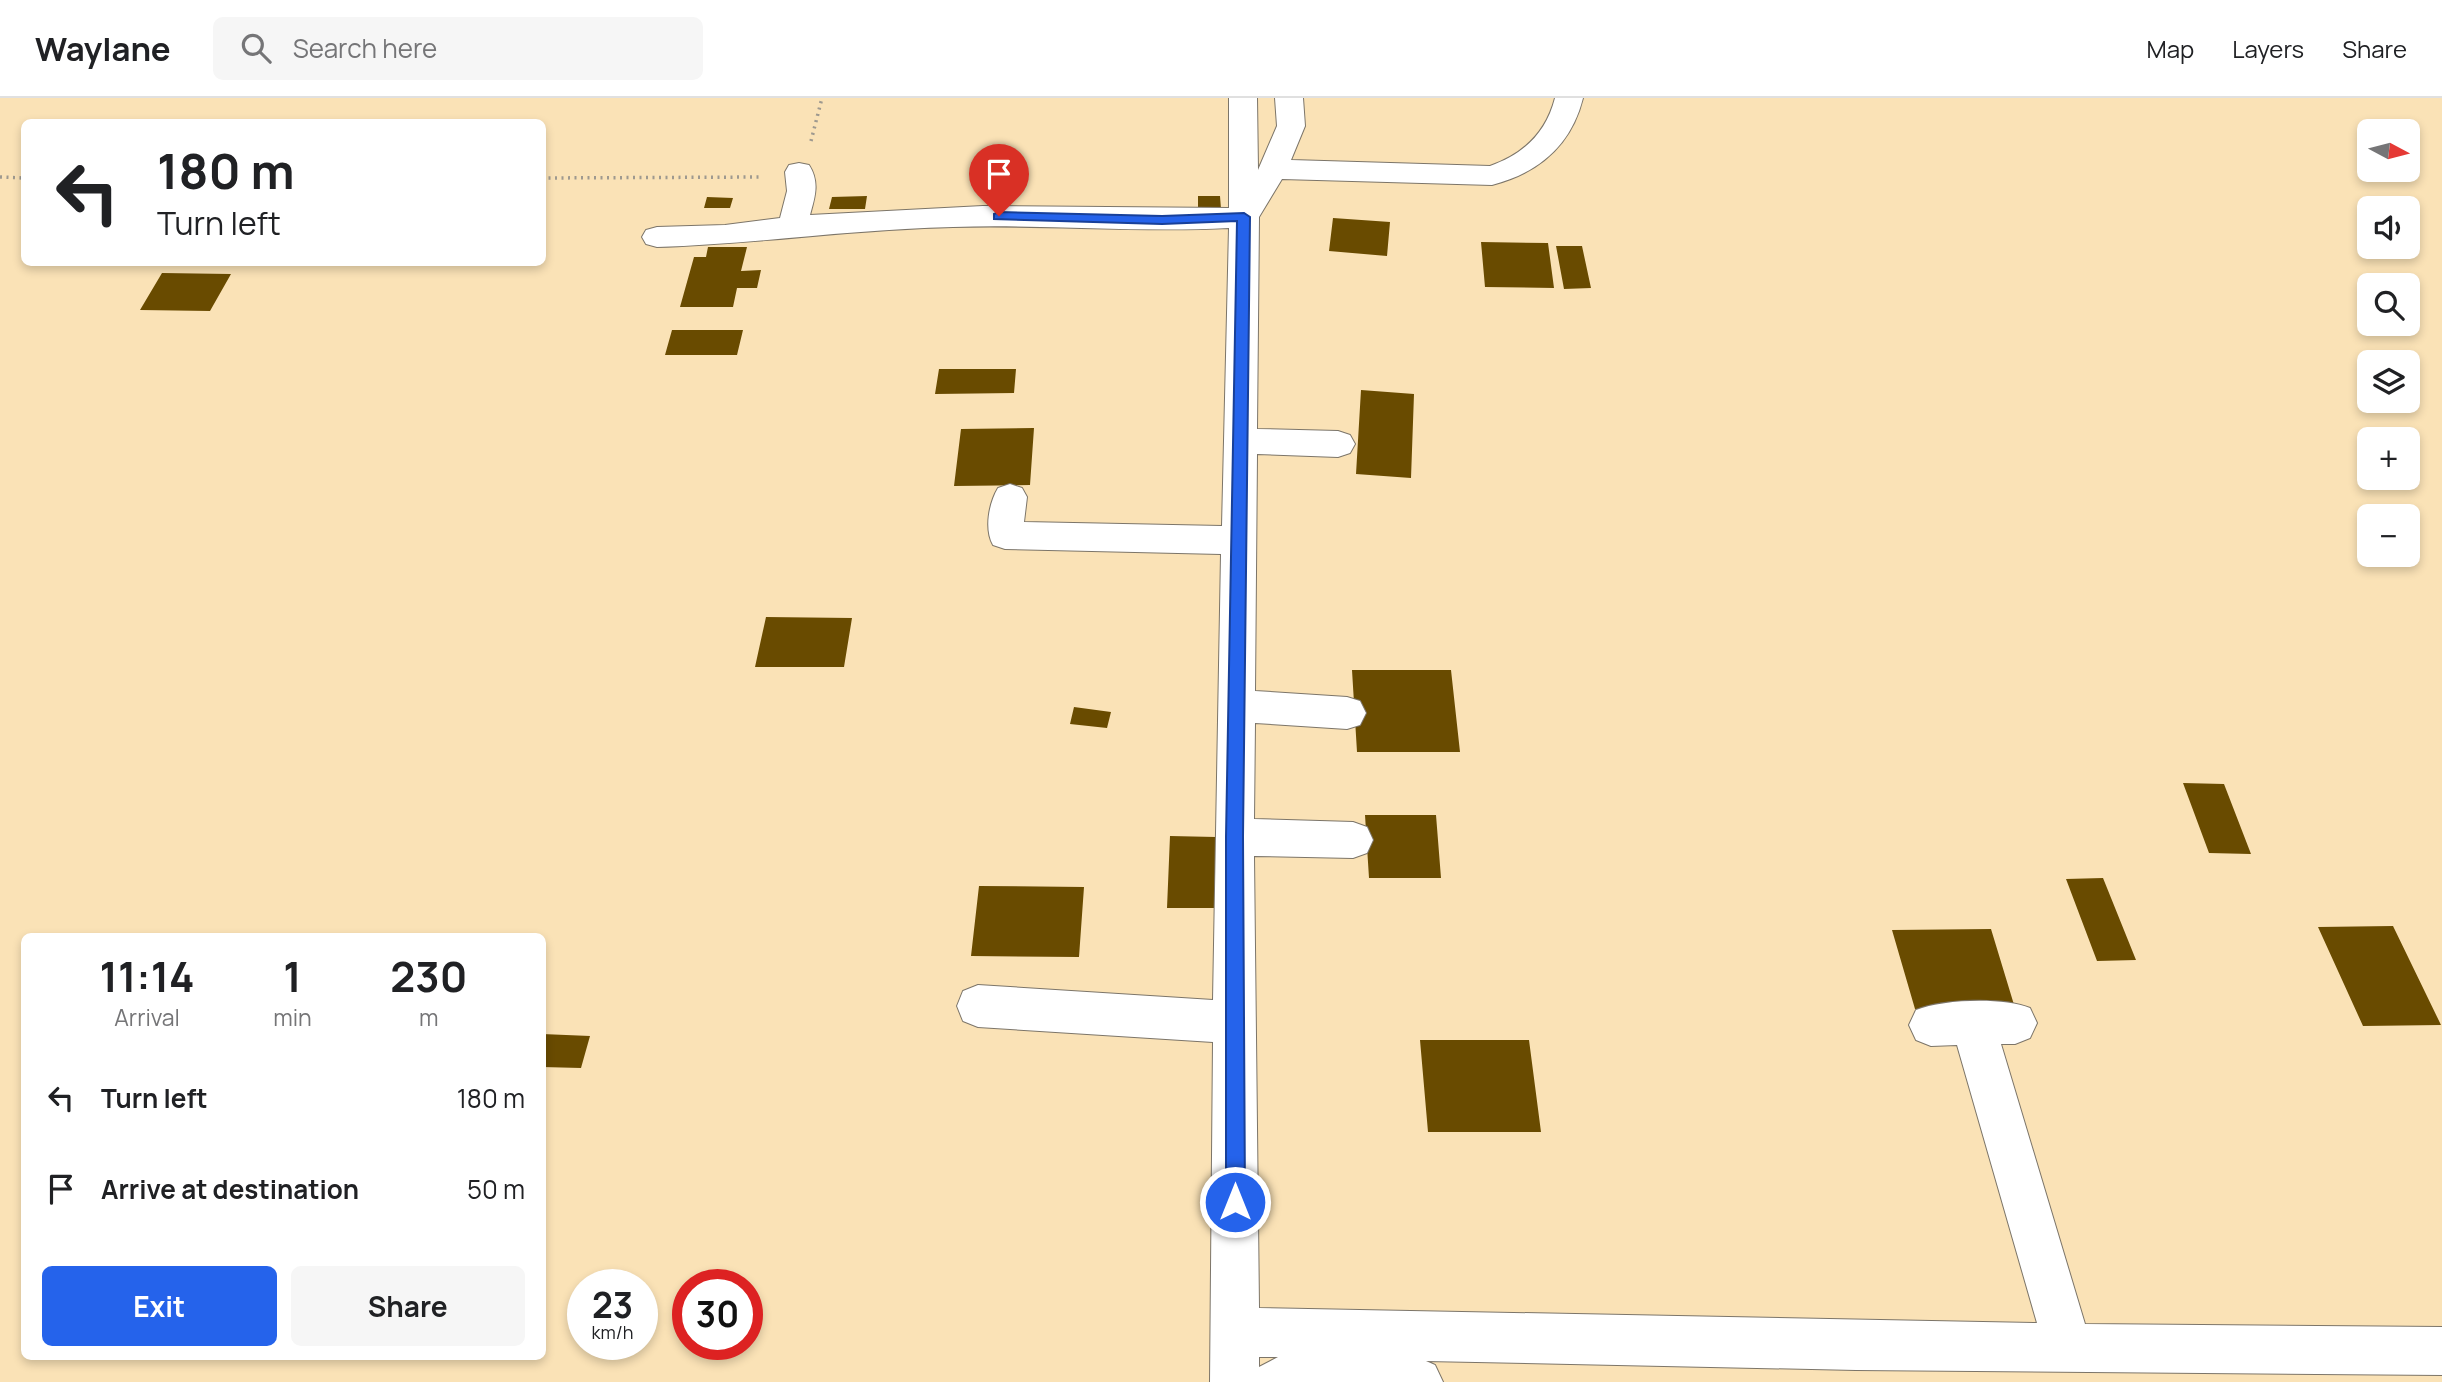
<!DOCTYPE html>
<html lang="en">
<head>
<meta charset="utf-8">
<style>
  :root { --surface:#fff; --page:#f6f6f6; --text:#202124; --muted:#757577; --line:#e0e0e0; --accent:#2563eb }
  body { margin:0; font-family:Manrope,sans-serif; background:var(--page); color:var(--text); height:100vh; display:flex; flex-direction:column; font-size:26px; white-space:nowrap }
  * { box-sizing:border-box; margin:0 }
  p { font-size:23px; color:var(--muted) }
  .icon { flex:none; width:38px; height:38px; fill:none; stroke:currentColor; stroke-width:2; stroke-linecap:round; stroke-linejoin:round }
  .map { position:relative; flex:1; overflow:hidden }
  .panel { position:absolute; left:21px; top:835px; width:525px; height:427px; display:flex; flex-direction:column; background:var(--surface); border-radius:10px; box-shadow:0 4px 10px #0003 }
  .panel>* { flex:none }
  .hud { position:absolute; left:21px; top:21px; width:525px; height:147px; border-radius:10px; box-shadow:0 4px 10px #0003; background:#fff; color:var(--text); overflow:hidden }
  .needle { width:46px; rotate:97deg }
  .buttons { position:absolute; left:2357px; top:21px; display:grid; gap:14px }
  .buttons a { display:grid; place-items:center; width:63px; height:63px; border-radius:10px; background:var(--surface); box-shadow:0 4px 10px #0003; font-size:35px }
  .speed { position:absolute; left:567px; top:1171px; display:flex; gap:14px; font-size:35px; font-weight:700; text-align:center }
  .speed>* { display:grid; place-content:center; width:91px; height:91px; border-radius:50%; background:var(--surface); box-shadow:0 4px 10px #0003; line-height:1 }
  .speed small { font-size:18px; font-weight:400 }
  .speed .limit { border:10px solid #d22; background:#fff; color:#111 }
  .pin { position:absolute; display:grid; place-items:center; width:60px; height:60px; color:#fff; margin:-72px -30px; border-radius:50% 50% 50% 0; rotate:-45deg; box-shadow:0 0 7px #0007 }
  .pin .icon { rotate:45deg }
  .me { position:absolute; width:77px; margin:-38px; rotate:0deg; stroke-linejoin:round; filter:drop-shadow(0 0 5px #0008) }
  .turn { display:flex; align-items:center; gap:24px; height:147px; padding:0 21px; font-size:32px }
  .turn .icon { width:91px; height:91px; stroke-width:2.5 }
  .turn b { display:block; font-size:49px; line-height:60px }
  .eta { display:flex; justify-content:space-evenly; align-items:center; height:119px; text-align:center }
  .eta b { font-size:42px; font-weight:700; line-height:49px }
  .cta { display:flex; gap:14px; margin-top:auto; padding:14px 21px }
  .cta a { flex:1; height:80px; border-radius:10px; background:var(--accent); color:#fff; font-size:28px; font-weight:700; line-height:80px; text-align:center }
  .cta a+a { background:var(--page); color:var(--text) }
  ul { padding:0; list-style:none }
  li { display:flex; align-items:center; gap:21px; height:91px; padding:0 21px }
  li div { flex:1 }
  li b { display:block; font-size:26px }
  li em { font-style:normal }
  header { display:flex; align-items:center; gap:42px; box-sizing:border-box; height:98px; padding:0 35px; background:var(--surface); border-bottom:2px solid var(--line) }
  header strong { font-size:33px }
  nav { display:flex; gap:38px; margin-inline-start:auto; font-size:24px }
  .search { width:490px; height:63px; background:var(--page); display:flex; align-items:center; gap:18px; box-sizing:border-box; padding:0 24px; border-radius:10px; color:var(--muted); font-size:26px }
  .map>svg:first-child { display:block }
</style>
</head>
<body>
<header>
<strong>Waylane</strong>
<div class="search"><svg class="icon" aria-label="search" viewBox="0 0 24 24"><circle cx="10" cy="10" r="6"/><path d="M15 15l6 6"/></svg>Search here</div>
<nav><a>Map</a><a>Layers</a><a>Share</a></nav>
</header>
<div class="map">
<svg width="2442" height="1284" viewBox="0 0 2442 1284">
  <rect width="100%" height="100%" fill="#f9f1e4"/>
  <path fill="#fae2b6" fill-rule="evenodd" d="M0 0H2442V1284H0ZM24 24H542V164H24ZM2370 33H2408V72H2370ZM2370 110H2408V149H2370ZM2370 187H2408V226H2370ZM2370 264H2408V303H2370ZM2370 341H2408V380H2370ZM2370 418H2408V457H2370ZM24 838H542V1258H24ZM583 1186H642V1246H583ZM688 1186H747V1246H688Z"/>
  <path fill="#694b00" d="M867 98 865 111H829L832 99Z
    M1198 98H1220L1221 111H1198Z
    M707 99 733 100 730 110H704Z
    M1333 120 1390 124 1387 158 1329 153Z
    M1481 144 1548 145 1554 190 1485 189Z
    M1556 148H1582L1591 190 1564 191Z
    M708 149H747L741 173 761 172 757 190H737L733 209H680L694 159H706Z
    M162 175 231 176 210 213 140 212Z
    M672 232H743L737 257H665Z
    M939 271H1016L1014 295 935 296Z
    M1361 292 1414 296 1411 380 1356 376Z
    M1034 330 1030 387 954 388 961 331Z
    M766 519 852 520 844 569H755Z
    M1352 572H1451L1460 654H1357Z
    M1074 609 1111 614 1107 630 1070 626Z
    M2183 685 2224 686 2251 756 2209 755Z
    M1365 717H1436L1441 780H1369Z
    M1170 738 1216 739 1214 810H1167Z
    M2103 780 2136 862 2097 863 2066 781Z
    M979 788 1084 789 1079 859 971 858Z
    M2393 828 2441 927 2363 928 2318 829Z
    M1991 831 2015 910 1915 911 1892 832Z
    M542 936 590 938 581 970 542 969Z
    M1420 942H1529L1541 1034H1428Z"/>
  <g fill="none" stroke-linecap="round" stroke-linejoin="round">
    <g stroke="#7c7569" stroke-width="2">
      <path id="minor" d="M1229 0H1257L1258 72 1277 28 1275 0H1303L1305 28 1291 62 1490 68C1524 56 1546 35 1555 0H1583C1571 48 1538 75 1492 87L1282 81 1259 119 1257 331 1338 333 1350 337 1355 346 1350 355 1338 359 1257 356 1255 593 1347 599 1360 603 1366 615 1360 627 1347 631 1255 625 1254 721 1353 724 1367 729 1373 742 1367 755 1353 760 1254 758 1259 1210 2037 1225 1957 947 1931 948 1916 942 1909 927 1916 912C1943 901 2004 899 2030 910L2037 925 2030 940 2015 946H2001L2085 1226 2442 1229V1277L1856 1272 1426 1263 1435 1267 1443 1284H1210L1213 944 978 929 963 923 957 908 963 893 978 887 1213 902 1221 456 1005 451 993 447C984 431 989 405 998 390L1010 386 1022 390 1027 399 1024 424 1222 428 1229 130C1137 135 1045 126 953 129 854 131 756 146 657 149L646 146 642 139 646 132 657 129 725 127 780 120 787 93 785 74 789 67 799 65 809 67C820 84 815 99 810 117L983 108 1229 110ZM1259 1259H1285H1278L1259 1269Z"/>
    </g>
    <path stroke="#9e998f" stroke-width="3.5" stroke-dasharray="2 4.5" stroke-linecap="butt" d="M811 43 822 0
      M0 79 24 80
      M542 80 762 79"/>
    <use href="#minor" fill="#fff" fill-rule="evenodd"/>
  </g>
  <path fill="#2563eb" stroke="#184099" stroke-width="2" d="M999 114 1162 118 1244 115 1250 119 1243 739 1245 1104 1242 1111 1235 1114 1228 1111 1226 1104V739L1237 123 1162 126 994 121V116Z"/>
</svg>
<div class="buttons">
<a><svg class="needle" viewBox="-14 -14 28 28"><path d="M0-13l5 13h-10z" fill="#e53935"/><path d="M0 13l5-13h-10z" fill="#757577"/></svg></a>
<a><svg class="icon" aria-label="sound" viewBox="0 0 24 24"><path d="M4 9h4l5-4v14l-5-4H4zM17 9q2 3 0 6"/></svg></a>
<a><svg class="icon" aria-label="search" viewBox="0 0 24 24"><circle cx="10" cy="10" r="6"/><path d="M15 15l6 6"/></svg></a>
<a><svg class="icon" aria-label="layers" viewBox="0 0 24 24"><path d="M12 4l9 5-9 5-9-5zM3 14l9 5 9-5"/></svg></a>
<a>+</a>
<a>−</a>
</div>
<div class="speed"><div>23<small>km/h</small></div><div class="limit">30</div></div>
<div class="pin" style="left:999px;top:118px;background:#d93025"><svg class="icon" aria-label="arrive" viewBox="0 0 24 24"><path d="M6 21V4h12l-3 4 3 4H6"/></svg></div>
<svg class="me" style="left:1235px;top:1104px" viewBox="-20 -20 40 40"><circle r="17" fill="#2563eb" stroke="#fff" stroke-width="3"/><path d="M0-11L8 9 0 5-8 9z" fill="#fff"/></svg>
<div class="hud">
<div class="turn"><svg class="icon" aria-label="left" viewBox="0 0 24 24"><path d="M17 20v-9H6M10 6l-5 5 5 5"/></svg><div><b>180 m</b>Turn left</div></div>
</div>
<section class="panel">
<div class="eta">
<div><b>11:14</b><p>Arrival</p></div>
<div><b>1</b><p>min</p></div>
<div><b>230</b><p>m</p></div>
</div>
<ul>
<li><svg class="icon" aria-label="left" viewBox="0 0 24 24"><path d="M17 20v-9H6M10 6l-5 5 5 5"/></svg><div><b>Turn left</b></div><em>180 m</em></li>
<li><svg class="icon" aria-label="arrive" viewBox="0 0 24 24"><path d="M6 21V4h12l-3 4 3 4H6"/></svg><div><b>Arrive at destination</b></div><em>50 m</em></li>
</ul>
<div class="cta"><a>Exit</a><a>Share</a></div>
</section>
</div>
</body>
</html>
